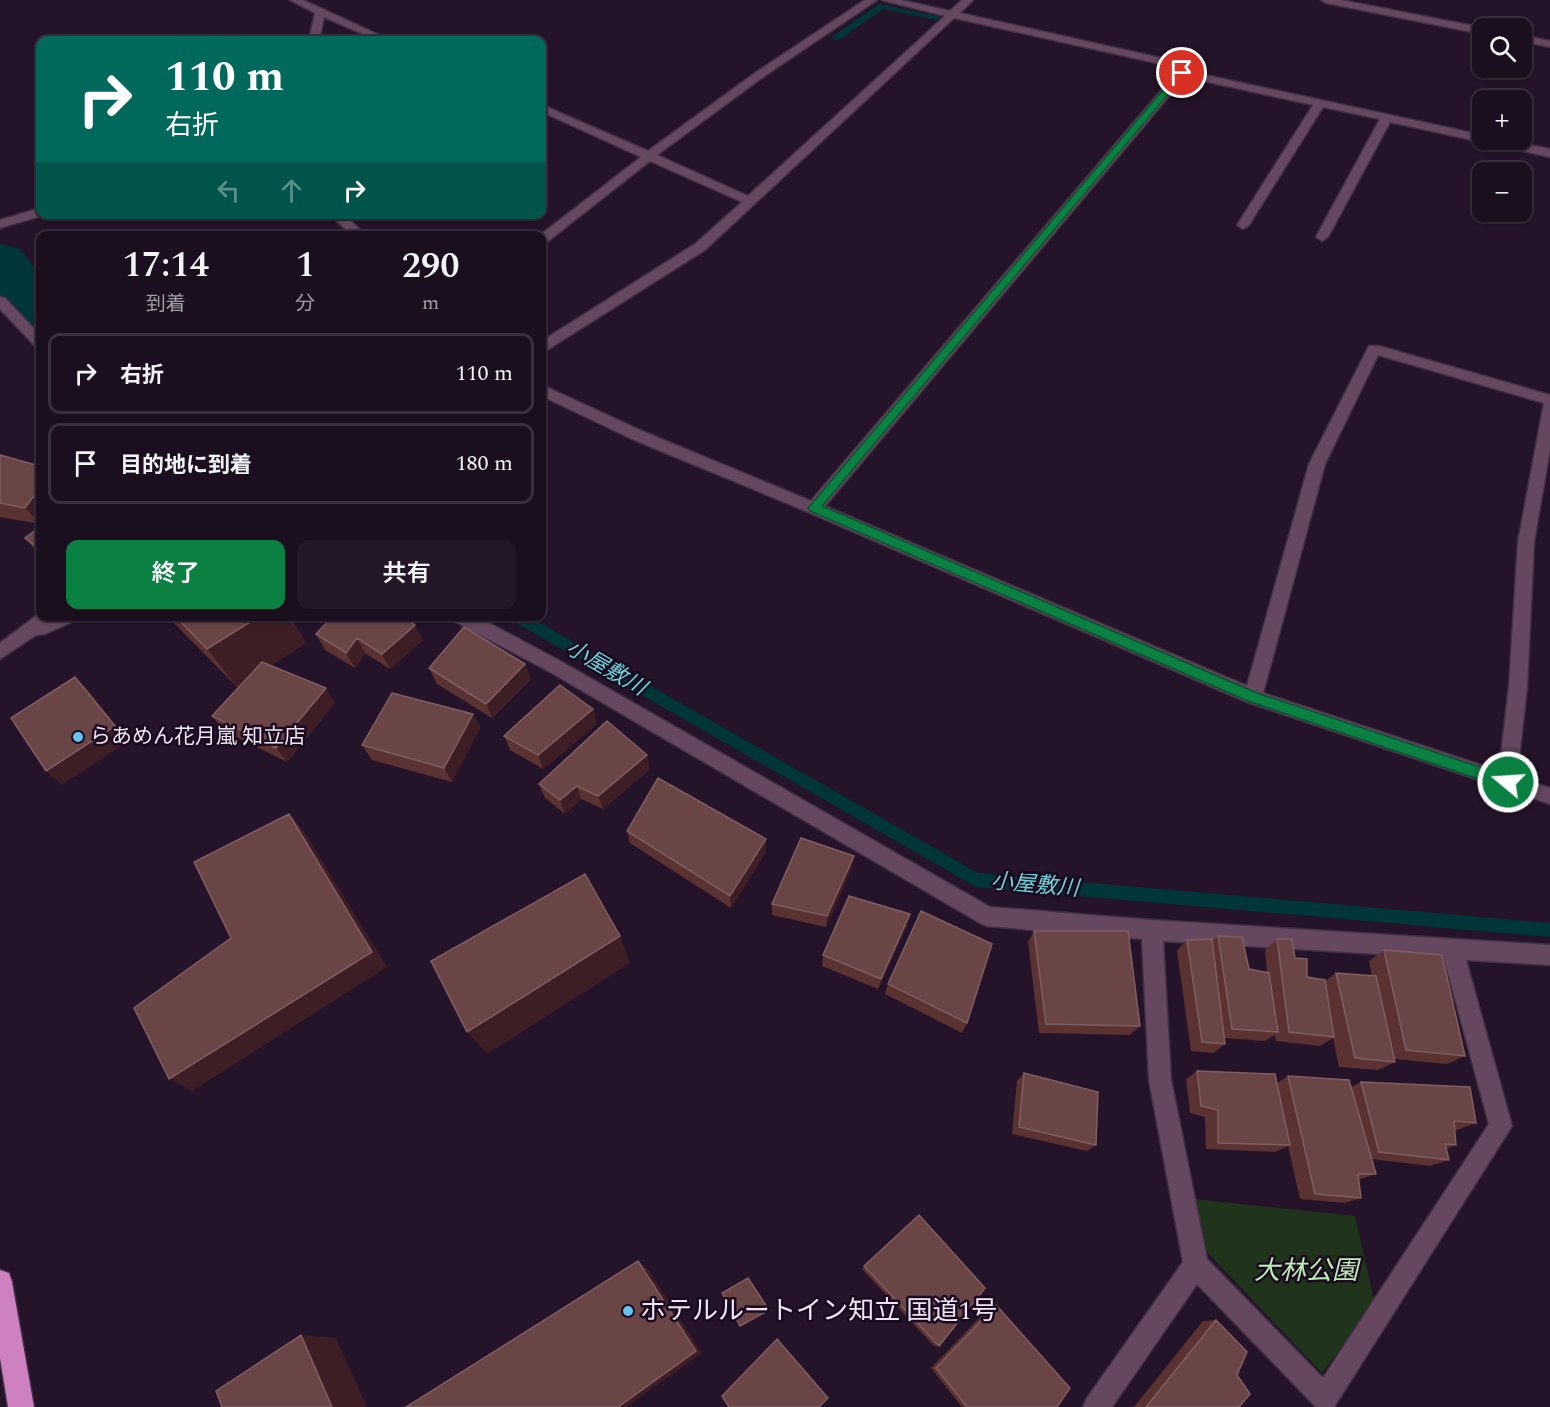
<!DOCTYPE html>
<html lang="ja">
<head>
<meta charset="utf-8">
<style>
  :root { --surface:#1b0e1f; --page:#241728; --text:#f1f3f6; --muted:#a09ca4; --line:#392e3d; --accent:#0b8043 }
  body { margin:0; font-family:Spectral,"Noto Sans JP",serif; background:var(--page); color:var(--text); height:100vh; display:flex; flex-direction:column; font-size:22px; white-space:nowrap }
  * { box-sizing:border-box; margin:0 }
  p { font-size:20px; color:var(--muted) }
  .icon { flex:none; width:33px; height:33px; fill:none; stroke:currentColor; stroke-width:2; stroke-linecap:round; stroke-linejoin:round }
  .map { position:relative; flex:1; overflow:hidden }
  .drawer { position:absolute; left:36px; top:231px; width:510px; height:390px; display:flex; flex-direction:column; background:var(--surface); border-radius:12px; box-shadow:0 2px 4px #0004,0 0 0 2px var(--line) }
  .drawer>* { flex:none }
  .top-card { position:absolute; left:36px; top:36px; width:510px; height:183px; border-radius:12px; box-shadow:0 2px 4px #0004,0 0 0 2px var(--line); background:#00695c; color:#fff; overflow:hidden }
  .tools { position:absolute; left:1472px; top:18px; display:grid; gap:12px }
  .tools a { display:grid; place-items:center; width:60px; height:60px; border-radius:12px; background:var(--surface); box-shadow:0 2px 4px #0004,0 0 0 2px var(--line); font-size:30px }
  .pin { position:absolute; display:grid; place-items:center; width:51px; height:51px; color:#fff; margin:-26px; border:3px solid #fff; border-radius:50%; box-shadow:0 2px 6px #0007 }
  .me { position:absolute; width:66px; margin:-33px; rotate:288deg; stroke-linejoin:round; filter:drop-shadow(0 0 4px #0008) }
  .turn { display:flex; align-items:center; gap:21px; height:126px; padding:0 30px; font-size:27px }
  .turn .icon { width:78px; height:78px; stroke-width:2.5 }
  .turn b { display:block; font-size:42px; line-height:51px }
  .lanes { display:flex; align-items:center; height:57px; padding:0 30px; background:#0003; justify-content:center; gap:30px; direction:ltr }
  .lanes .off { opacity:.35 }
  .eta { display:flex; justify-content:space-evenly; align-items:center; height:102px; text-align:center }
  .eta b { font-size:36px; font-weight:600; line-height:42px }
  .button { display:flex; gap:12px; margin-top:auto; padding:12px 30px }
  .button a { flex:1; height:69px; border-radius:12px; background:var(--accent); color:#fff; font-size:24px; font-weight:600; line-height:69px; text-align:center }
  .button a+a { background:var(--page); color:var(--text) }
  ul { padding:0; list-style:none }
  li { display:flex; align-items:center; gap:18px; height:81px; margin:0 12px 9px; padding:0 18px; border:3px solid var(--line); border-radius:12px }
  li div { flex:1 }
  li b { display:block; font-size:22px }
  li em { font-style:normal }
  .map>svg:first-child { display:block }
</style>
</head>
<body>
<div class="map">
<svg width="1550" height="1407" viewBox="0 0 1550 1407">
  <rect width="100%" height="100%" fill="#241329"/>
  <path fill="#1f341b" d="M1193 1199 1355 1216 1375 1304 1322 1373 1203 1248Z"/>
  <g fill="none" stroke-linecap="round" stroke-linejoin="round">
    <path fill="#013638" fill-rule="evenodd" d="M879 4 937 16 941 18 937 20 883 9 839 40H833V36Z
      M510 616H528L978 873 1550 923V937L976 887 511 620Z"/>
    <path fill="#013638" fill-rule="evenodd" d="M0 244 20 249 40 275V326L19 320 0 302Z"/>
    <g stroke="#403045" stroke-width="3">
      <path id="minor" d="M290 0H303L390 40H377L324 17 319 40H309L315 13Z
        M865 0H877L763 77 657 155 748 196 945 16 882 0H901L950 11 962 0H973L960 13 1183 63 1187 71 1482 135V140H1503L1550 149V157L1390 122 1328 237 1322 241 1316 237 1380 119 1323 107 1249 225 1243 229 1237 225 1313 105 1185 77 825 506 1247 686 1309 464 1369 346H1379L1550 395V449L1534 542 1527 687 1517 777 1550 788V804L1247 702 808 512 632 439 542 396V385L642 431 811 501 1176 73 1174 67 954 18 705 250 547 350 542 351V341L695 244 742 202 650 161 547 242 542 243V236H539L641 157 542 112V105L648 151 755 73ZM1378 355 1544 403 1518 542 1509 687 1499 771 1263 693 1325 464Z
        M1321 0H1341L1484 28H1482V34L1326 3Z
        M1521 35 1550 41V47L1521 41Z
        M40 208V214L44 215 0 228V220Z
        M329 214H343L367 236H353Z
        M0 297 5 298 40 335V347L35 346 0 309Z
        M40 613V616H76L74 621 45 634 36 635 0 659V643Z
        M452 616H476L562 662 990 907 1152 920 1550 945V965L1466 960 1512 1126 1334 1407H1316L1197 1284 1112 1407H1083L1087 1398 1183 1262 1149 1080 1142 939 987 926 980 923 550 672 454 621ZM1163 941 1444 958 1489 1124 1323 1378 1207 1259 1171 1080Z"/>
    </g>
    <g stroke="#403045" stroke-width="3">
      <path id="highway" d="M0 1270 9 1273 12 1282 34 1407H8L0 1358Z"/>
    </g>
    <use href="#minor" fill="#65475f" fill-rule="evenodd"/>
    <use href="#highway" fill="#ce81c0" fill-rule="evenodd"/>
  </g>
  <path fill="#5a3231" d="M0 455 40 466V524L0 517Z
    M40 527V553L33 547 25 538Z
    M167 616H289L306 643 270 666 335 703 287 762 224 731 212 716 242 684 237 687Z
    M316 634 423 640 390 669 365 653 355 668 325 650Z
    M525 664 531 679 492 718 437 684 429 668Z
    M593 709 597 724 543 769 510 750 504 736Z
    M473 714 480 728 452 782 372 760 362 745Z
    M650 769 603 809 581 799 565 814 545 798 539 784Z
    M627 831 766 839V852L731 908 630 843Z
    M852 868 826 927 772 915V904Z
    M907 925 878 989 822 966 823 955Z
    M1034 931 1140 1026 1130 1035 1039 1033 1028 942Z
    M1218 936 1249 969 1267 973 1265 950 1277 939 1295 958 1307 977 1325 981 1336 973 1372 976 1369 961 1384 950 1465 1056 1447 1064 1394 1059 1395 1062 1378 1070 1339 1067 1333 1038 1320 1046 1276 1041 1275 1035 1265 1041 1224 1038 1225 1044 1213 1053 1191 1051 1177 951 1187 940 1212 941Z
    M888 984 967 1023 962 1033 885 994Z
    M1197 1071 1277 1083 1288 1076 1351 1087 1361 1082 1476 1123 1457 1130H1454L1456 1145 1446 1149 1449 1160 1430 1166 1372 1159 1376 1174 1358 1180 1361 1198 1344 1203 1300 1199 1288 1146 1275 1152 1206 1149 1205 1117 1190 1113 1186 1079Z
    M1024 1073 1096 1145 1087 1151 1012 1134 1017 1081Z
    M864 1266 939 1346H934L862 1269Z
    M996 1305 1057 1407H962L931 1368 990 1307Z
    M1216 1320 1239 1407H1134L1203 1321Z"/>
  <path fill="#3e1e25" d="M40 488V524L25 508Z
    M260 616H289L306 643 237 687 207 649Z
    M415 625 423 640 390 669 382 654Z
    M357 638 365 653 355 668 346 653Z
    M525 664 531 679 492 718 486 704Z
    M75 677 90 692 129 741 62 785 46 771Z
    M326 688 335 703 287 762 276 748Z
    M593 709 597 724 543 769 538 755Z
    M473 714 480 728 452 782 444 768Z
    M647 755 650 769 603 809 598 796Z
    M577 786 581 799 565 814 560 800Z
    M289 814 305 833 387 967 192 1091 169 1079Z
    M766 839V852L731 908 730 896Z
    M854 856 852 868 826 927 827 916Z
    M910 914 907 925 878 989 881 979Z
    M620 936 630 963 487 1054 467 1032Z
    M638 1261 648 1269 702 1353 626 1407H618Z
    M769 1311 741 1327 740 1326 769 1310Z
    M301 1335 336 1338 367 1407H332Z"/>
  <path fill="#6a4546" stroke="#7f5e61" stroke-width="1.5" d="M0 455 40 466V488L25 508 0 503Z
    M40 527V550L25 538Z
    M175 616H260L207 649Z
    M333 616H400L415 625 382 654 357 638 346 653 316 634Z
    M464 627 525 664 486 704 429 668Z
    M262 662 326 688 276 748 212 716Z
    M75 677 115 726 46 771 11 718Z
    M560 685 593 709 538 755 504 736Z
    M392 693 473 714 444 768 362 745Z
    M607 721 647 755 598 796 577 786 560 800 539 784Z
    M658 778 766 839 730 896 627 831Z
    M289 814 372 952 169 1079 134 1008 231 938 194 862Z
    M801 838 854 856 827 916 772 904Z
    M585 874 620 936 467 1032 431 961Z
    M849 896 910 914 881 979 823 955Z
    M921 911 992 944 967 1023 888 984Z
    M1034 931H1128L1140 1026 1046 1024Z
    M1218 936 1242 937 1249 969 1269 973 1278 1032 1232 1029Z
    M1212 939 1225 1044 1202 1042 1187 940Z
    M1277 939H1292L1295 958 1307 959V977L1325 980 1334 1037 1289 1032Z
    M1384 950 1442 955 1465 1056 1406 1050Z
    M1336 973 1376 976 1395 1062 1355 1058Z
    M1197 1071 1275 1074 1290 1145 1218 1143V1110L1201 1106Z
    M1024 1073 1098 1092 1096 1145 1019 1127Z
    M1288 1076 1349 1080 1376 1174H1358L1361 1198 1315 1194Z
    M1361 1082 1470 1087 1476 1123 1454 1121 1456 1145 1445 1144 1449 1160 1379 1152Z
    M919 1215 985 1288 939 1346 864 1266Z
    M638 1261 696 1351 618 1407H406Z
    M748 1278 769 1310 740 1326 722 1293Z
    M996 1305 1070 1388 1057 1407H967L936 1368Z
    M1216 1320 1247 1352 1237 1375 1250 1394 1239 1407H1146Z
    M301 1335 332 1407H222L216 1391Z
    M777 1339 828 1398 819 1407H729L722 1396Z"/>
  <path fill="#0b8043" stroke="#07532c" stroke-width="1.5" d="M1179 71 1186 73 822 506 1257 693 1513 778 1515 782 1513 787 1508 789 1248 701 810 511 808 508Z"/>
  <g fill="#66c4ef" stroke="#1a0a1f" stroke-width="2">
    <circle cx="78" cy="737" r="6"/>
    <circle cx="628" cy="1311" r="6"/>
  </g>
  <g text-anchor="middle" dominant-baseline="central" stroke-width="5" stroke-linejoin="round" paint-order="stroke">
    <g font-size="21" fill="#efe4f3" stroke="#1a0a1f" text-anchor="start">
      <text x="90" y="737">らあめん花月嵐 知立店</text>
    </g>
    <g font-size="22" font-style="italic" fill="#6dd1d5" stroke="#1a0a1f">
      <text transform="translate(606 668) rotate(30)">小屋敷川</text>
      <text transform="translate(1035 885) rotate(5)">小屋敷川</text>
    </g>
    <g font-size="26" font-style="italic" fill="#bbecb2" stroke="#1a0a1f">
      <text x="1306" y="1271">大林公園</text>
    </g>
    <g font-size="26" fill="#efe4f3" stroke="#1a0a1f" text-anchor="start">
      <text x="640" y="1311">ホテルルートイン知立 国道1号</text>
    </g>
  </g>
</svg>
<div class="tools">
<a><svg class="icon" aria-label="search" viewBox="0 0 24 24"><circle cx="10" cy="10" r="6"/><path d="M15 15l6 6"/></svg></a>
<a>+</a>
<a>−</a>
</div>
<div class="pin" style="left:1182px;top:73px;background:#d93025"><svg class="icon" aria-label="arrive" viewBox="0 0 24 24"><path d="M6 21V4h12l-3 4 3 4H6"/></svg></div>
<svg class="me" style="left:1508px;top:782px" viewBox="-20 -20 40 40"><circle r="17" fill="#0b8043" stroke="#fff" stroke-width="3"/><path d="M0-11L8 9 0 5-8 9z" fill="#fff"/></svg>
<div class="top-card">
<div class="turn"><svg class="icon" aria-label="right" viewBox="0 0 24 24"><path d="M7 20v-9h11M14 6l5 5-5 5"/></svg><div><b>110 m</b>右折</div></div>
<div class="lanes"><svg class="icon off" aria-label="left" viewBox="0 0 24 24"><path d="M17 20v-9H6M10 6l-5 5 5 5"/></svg><svg class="icon off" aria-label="ahead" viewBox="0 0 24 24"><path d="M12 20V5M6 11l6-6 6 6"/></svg><svg class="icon" aria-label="right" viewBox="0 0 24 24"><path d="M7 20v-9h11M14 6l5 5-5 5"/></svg></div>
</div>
<section class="drawer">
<div class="eta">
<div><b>17:14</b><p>到着</p></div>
<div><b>1</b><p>分</p></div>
<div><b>290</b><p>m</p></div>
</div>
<ul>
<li><svg class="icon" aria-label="right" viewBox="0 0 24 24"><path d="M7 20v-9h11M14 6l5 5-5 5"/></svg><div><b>右折</b></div><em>110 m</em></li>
<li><svg class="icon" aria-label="arrive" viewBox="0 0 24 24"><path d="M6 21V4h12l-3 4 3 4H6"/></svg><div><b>目的地に到着</b></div><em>180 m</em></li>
</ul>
<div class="button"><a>終了</a><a>共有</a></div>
</section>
</div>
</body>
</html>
